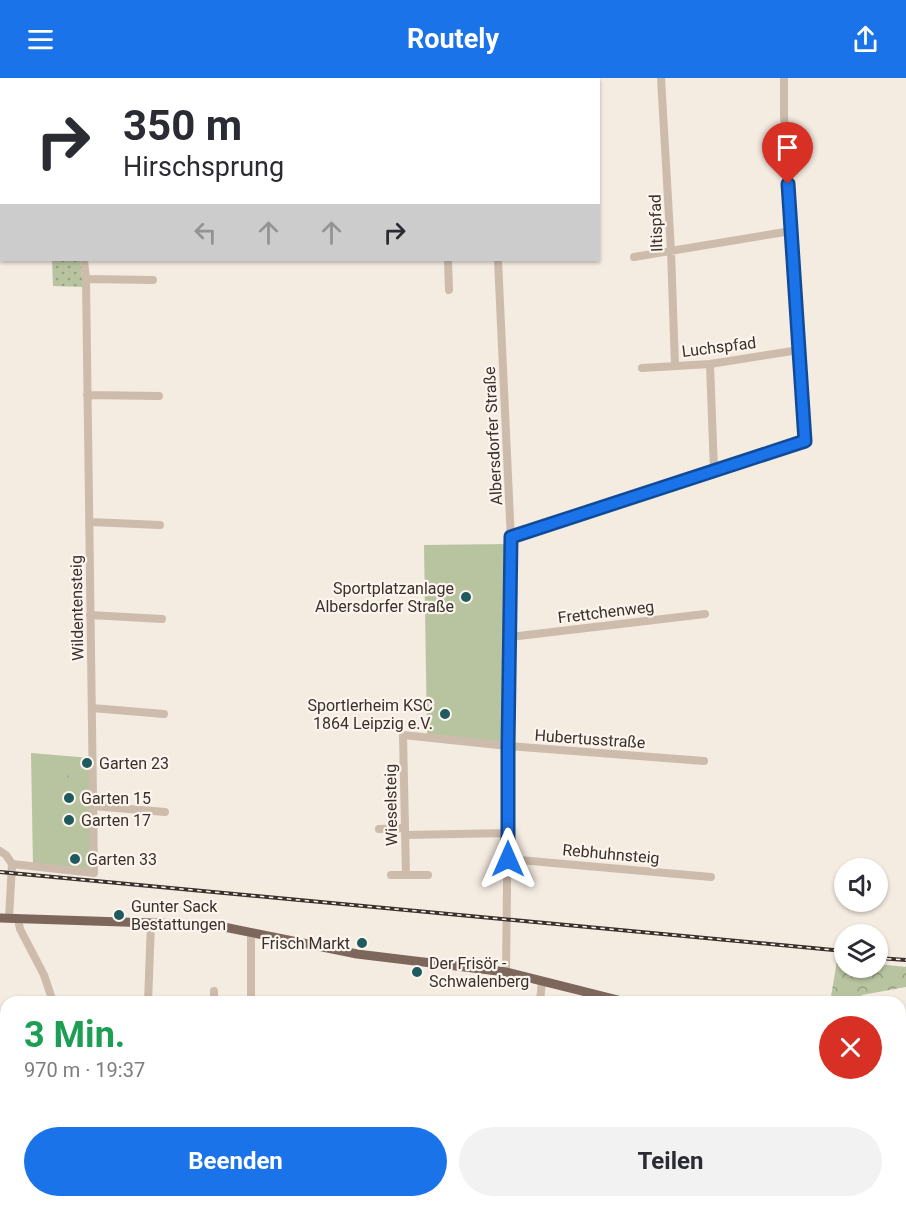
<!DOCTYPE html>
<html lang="de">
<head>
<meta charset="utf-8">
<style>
  :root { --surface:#fff; --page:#f2f2f3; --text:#2b2b33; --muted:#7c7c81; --accent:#1a73e8 }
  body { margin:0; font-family:Roboto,sans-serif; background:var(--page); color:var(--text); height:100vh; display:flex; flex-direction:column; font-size:22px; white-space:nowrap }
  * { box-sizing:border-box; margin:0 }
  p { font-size:20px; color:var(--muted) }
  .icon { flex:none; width:33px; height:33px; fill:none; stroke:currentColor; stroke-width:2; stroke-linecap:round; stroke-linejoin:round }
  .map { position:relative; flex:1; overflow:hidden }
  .drawer { position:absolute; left:0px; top:918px; width:906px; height:212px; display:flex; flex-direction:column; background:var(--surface); border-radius:18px 18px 0 0; box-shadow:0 2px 4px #0004 }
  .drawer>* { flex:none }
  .banner { position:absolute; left:0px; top:0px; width:600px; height:183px; box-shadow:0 2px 4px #0004; background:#fff; color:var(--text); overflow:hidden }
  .buttons { position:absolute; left:834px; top:780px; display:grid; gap:12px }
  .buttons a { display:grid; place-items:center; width:54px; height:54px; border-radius:50%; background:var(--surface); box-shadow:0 2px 4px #0004; font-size:30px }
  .pin { position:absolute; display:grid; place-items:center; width:51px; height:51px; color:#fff; margin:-62px -26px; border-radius:50% 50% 50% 0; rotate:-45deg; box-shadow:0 0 6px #0007 }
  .pin .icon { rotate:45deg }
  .me { position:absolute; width:66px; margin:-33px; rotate:0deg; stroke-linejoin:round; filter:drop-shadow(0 0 4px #0008) }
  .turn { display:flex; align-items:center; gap:21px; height:126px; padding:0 24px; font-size:27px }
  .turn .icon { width:78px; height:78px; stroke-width:2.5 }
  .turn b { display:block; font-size:42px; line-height:51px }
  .lanes { display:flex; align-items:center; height:57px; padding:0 24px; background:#0003; justify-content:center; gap:30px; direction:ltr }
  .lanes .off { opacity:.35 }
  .round { display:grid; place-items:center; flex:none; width:63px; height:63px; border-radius:32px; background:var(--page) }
  .summary { display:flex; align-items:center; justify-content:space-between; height:102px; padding:0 24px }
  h1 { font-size:36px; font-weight:700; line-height:45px; color:#1e9e55 }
  .cta { display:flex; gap:12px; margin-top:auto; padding:12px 24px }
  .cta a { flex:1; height:69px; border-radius:36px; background:var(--accent); color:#fff; font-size:24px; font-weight:700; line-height:69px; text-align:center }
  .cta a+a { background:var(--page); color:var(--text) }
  header { display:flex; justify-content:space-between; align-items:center; height:78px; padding:0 24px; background:var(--accent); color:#fff; font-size:27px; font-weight:700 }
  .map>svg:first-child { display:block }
</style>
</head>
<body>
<header><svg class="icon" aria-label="menu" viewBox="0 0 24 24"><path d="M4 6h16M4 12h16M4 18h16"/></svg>Routely<svg class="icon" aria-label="share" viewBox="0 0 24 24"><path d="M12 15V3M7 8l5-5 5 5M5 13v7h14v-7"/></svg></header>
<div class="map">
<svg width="906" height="1129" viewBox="0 0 906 1129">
  <defs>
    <pattern id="grass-dots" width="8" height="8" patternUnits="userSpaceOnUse" patternTransform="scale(1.5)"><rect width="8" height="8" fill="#b8c4a0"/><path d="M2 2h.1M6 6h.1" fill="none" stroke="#97a083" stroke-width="1.8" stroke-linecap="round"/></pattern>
    <pattern id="forest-crowns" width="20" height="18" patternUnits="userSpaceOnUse" patternTransform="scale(1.5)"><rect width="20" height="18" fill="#b8c4a0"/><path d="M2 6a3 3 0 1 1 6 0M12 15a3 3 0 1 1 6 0" fill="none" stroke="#97a083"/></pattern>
    <pattern id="water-ripples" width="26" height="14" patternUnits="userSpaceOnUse" patternTransform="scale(1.5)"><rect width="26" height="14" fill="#7fb0b2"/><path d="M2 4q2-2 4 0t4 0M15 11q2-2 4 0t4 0" fill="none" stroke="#699091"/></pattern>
  </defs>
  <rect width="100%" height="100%" fill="#f4ebe1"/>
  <path fill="url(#grass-dots)" d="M52 182H80L83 209 53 208Z
    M6 1104V1124H102L100 1129H0V1106Z"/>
  <path fill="url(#forest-crowns)" d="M837 883H844V890H878V886L906 889V909L862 917 857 924H830Z
    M450 1124H585L606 1125 617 1129H441Z"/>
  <path fill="#b8c4a0" d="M508 466 504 664 427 656 424 467Z
    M31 675 90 680 92 792 33 787Z"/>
  <path fill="url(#water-ripples)" d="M906 1003V1116L900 1111V1004Z"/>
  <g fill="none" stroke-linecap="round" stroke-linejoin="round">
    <path stroke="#7fb0b2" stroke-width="1.5" d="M68 698V699
      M0 1090 6 1089
      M127 1124 134 1129
      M551 1124 564 1127 593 1129
      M452 1129 468 1124"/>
    <path stroke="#cdbbac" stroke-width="8" d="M57 0V2
      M487 0V2
      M661 0 671 173 675 288
      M0 73H2
      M0 142H2
      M634 179 791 153
      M448 182 449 212
      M498 182 511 463 506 894
      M86 201 153 202
      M710 286 714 393
      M642 290 710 286 799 272
      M87 317 159 318
      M90 444 160 447
      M511 459 805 363 784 37V0
      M90 537 162 541
      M510 559 705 536
      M92 630 164 636
      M93 728 165 734
      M379 751 405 750
      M405 757 508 755
      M0 773 6 777 12 786 9 840
      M508 781 711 799
      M12 786 94 795 86 201 84 182
      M391 797H428
      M406 797 403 657 508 668 704 683
      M18 841 20 851 44 897 53 924
      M251 854V924
      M214 913V924
      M148 924 151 845
      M540 924 542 903
      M0 974 6 975
      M352 1124 353 1129"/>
    <path stroke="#7d675c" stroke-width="9" d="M0 840 214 847 357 876 506 894 626 924
      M856 1124 865 1129"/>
    <path stroke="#3b302b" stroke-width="1.5" d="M871 1124 880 1129"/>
    <g stroke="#3b302b" stroke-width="4">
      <path id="rail" d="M0 794 844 873
        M878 880 906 882"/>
    </g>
    <use href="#rail" stroke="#fbf5ee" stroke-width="1.5" stroke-dasharray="4.5" stroke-linecap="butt"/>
  </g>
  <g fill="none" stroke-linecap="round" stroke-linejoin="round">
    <g stroke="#114b97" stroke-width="15">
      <path id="route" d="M508 781V668L511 459 805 363 788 106"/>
    </g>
    <use href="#route" stroke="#1a73e8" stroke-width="10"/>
  </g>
  <g fill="#1f5a5e" stroke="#fbf5ee" stroke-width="2">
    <circle cx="466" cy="519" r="6"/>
    <circle cx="445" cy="636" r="6"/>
    <circle cx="87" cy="685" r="6"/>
    <circle cx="69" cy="720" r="6"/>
    <circle cx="69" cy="742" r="6"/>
    <circle cx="75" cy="781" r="6"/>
    <circle cx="119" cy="837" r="6"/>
    <circle cx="362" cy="865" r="6"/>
    <circle cx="417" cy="894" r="6"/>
  </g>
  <g text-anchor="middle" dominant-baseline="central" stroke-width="4.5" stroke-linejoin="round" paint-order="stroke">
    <g font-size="16" fill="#3b302b" stroke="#fbf5ee">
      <text transform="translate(656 145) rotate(-92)">Iltispfad</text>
      <text transform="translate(719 269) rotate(-7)">Luchspfad</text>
      <text transform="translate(493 358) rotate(-93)">Albersdorfer Straße</text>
      <text transform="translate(77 530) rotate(-91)">Wildentensteig</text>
      <text transform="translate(606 534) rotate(-7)">Frettchenweg</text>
      <text transform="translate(590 661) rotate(4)">Hubertusstraße</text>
      <text transform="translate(391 727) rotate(-91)">Wieselsteig</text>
      <text transform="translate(611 776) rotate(5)">Rebhuhnsteig</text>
    </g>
    <g font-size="16" fill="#3b302b" stroke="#fbf5ee" text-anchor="start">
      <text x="454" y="510" text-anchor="end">Sportplatzanlage<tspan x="454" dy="18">Albersdorfer Straße</tspan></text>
      <text x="433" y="627" text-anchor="end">Sportlerheim KSC<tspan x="433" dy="18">1864 Leipzig e.V.</tspan></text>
      <text x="99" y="685">Garten 23</text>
      <text x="81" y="720">Garten 15</text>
      <text x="81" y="742">Garten 17</text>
      <text x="87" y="781">Garten 33</text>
      <text x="131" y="828">Gunter Sack<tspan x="131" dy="18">Bestattungen</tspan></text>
      <text x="350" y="865" text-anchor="end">Frisch Markt</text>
      <text x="429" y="885">Der Frisör -<tspan x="429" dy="18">Schwalenberg</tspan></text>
    </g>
  </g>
</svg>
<div class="buttons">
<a><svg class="icon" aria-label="sound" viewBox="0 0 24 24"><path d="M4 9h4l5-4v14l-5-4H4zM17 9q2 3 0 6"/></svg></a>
<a><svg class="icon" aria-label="layers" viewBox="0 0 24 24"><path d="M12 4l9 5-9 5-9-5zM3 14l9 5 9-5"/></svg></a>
</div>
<div class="pin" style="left:788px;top:106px;background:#d93025"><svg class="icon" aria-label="arrive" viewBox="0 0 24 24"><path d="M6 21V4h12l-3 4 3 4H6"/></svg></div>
<svg class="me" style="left:508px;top:781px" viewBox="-20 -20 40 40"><path d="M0-17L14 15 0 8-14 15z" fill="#1a73e8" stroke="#fff" stroke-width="4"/></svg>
<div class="banner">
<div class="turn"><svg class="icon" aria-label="right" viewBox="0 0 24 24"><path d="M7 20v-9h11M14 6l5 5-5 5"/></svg><div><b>350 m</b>Hirschsprung</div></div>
<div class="lanes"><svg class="icon off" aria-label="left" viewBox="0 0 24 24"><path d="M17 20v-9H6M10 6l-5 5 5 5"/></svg><svg class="icon off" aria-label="ahead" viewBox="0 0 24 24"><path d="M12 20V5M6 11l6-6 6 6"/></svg><svg class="icon off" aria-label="ahead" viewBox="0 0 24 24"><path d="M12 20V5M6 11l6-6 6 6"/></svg><svg class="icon" aria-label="right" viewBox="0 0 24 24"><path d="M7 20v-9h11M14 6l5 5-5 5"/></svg></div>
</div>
<section class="drawer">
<div class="summary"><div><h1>3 Min.</h1><p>970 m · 19:37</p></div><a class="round" style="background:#d93025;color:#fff"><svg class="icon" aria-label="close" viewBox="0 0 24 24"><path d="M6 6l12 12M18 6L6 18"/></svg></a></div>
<div class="cta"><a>Beenden</a><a>Teilen</a></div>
</section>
</div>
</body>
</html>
